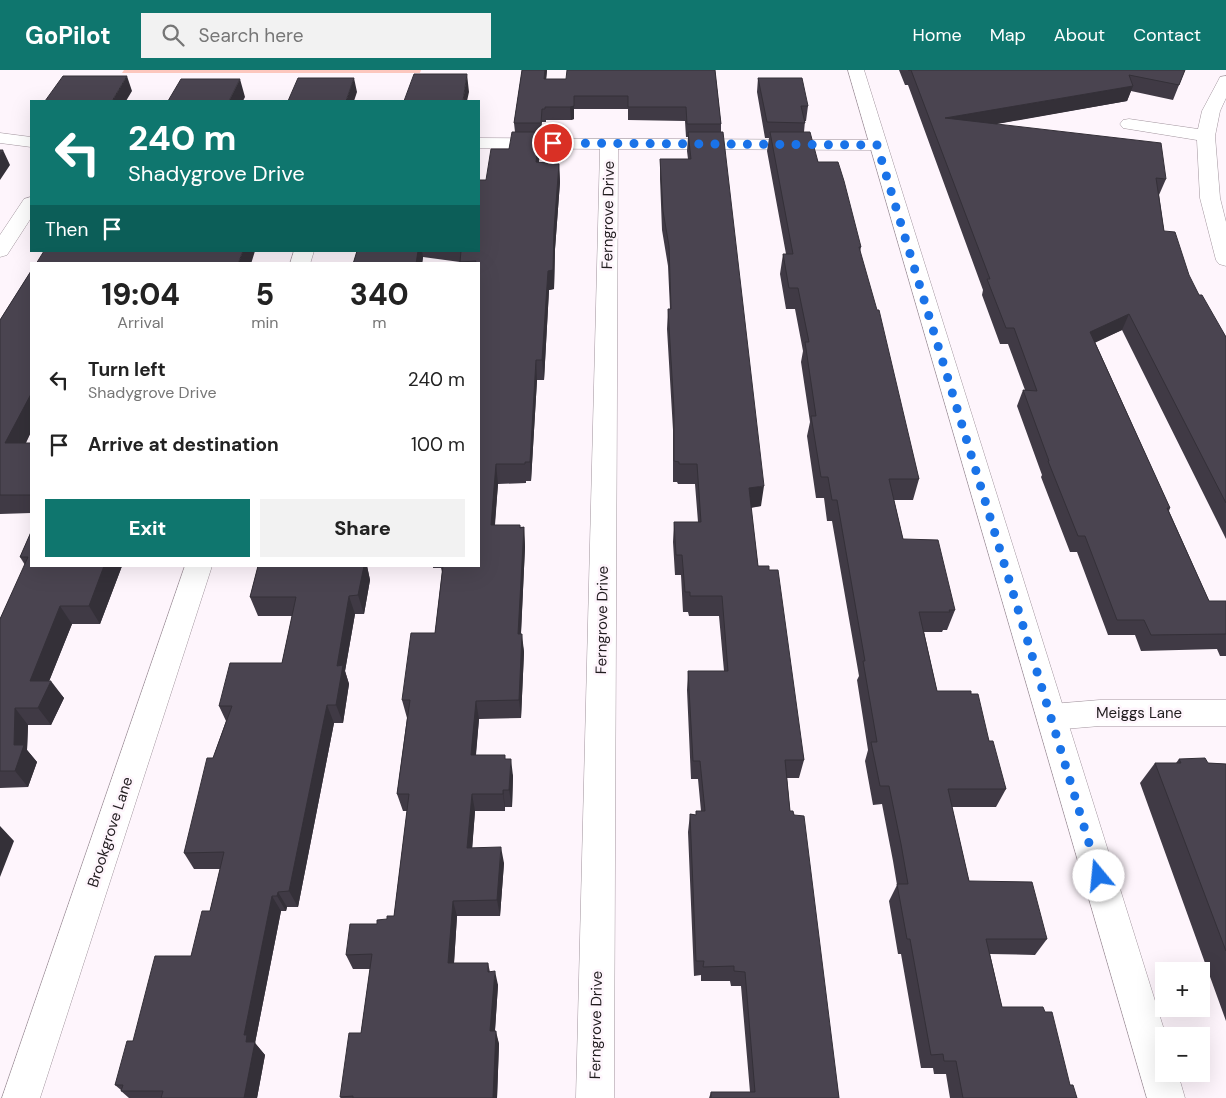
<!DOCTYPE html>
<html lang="en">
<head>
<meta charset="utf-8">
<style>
  :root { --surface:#fff; --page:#f2f2f2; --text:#222; --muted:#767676; --accent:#0f766e }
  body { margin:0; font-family:"DM Sans",sans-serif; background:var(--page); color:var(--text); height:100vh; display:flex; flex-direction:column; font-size:19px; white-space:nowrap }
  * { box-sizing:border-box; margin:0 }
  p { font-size:16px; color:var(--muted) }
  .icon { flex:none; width:28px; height:28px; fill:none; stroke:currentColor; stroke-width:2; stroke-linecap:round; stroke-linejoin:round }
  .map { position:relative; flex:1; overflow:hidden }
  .drawer { position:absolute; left:30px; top:192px; width:450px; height:305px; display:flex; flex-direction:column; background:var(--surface); border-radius:0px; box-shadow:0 5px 20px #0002 }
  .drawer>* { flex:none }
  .hud { position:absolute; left:30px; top:30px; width:450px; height:152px; border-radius:0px; box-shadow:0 5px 20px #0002; background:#0f766e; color:#fff; overflow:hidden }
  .controls { position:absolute; left:1155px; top:892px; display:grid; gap:10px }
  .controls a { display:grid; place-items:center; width:55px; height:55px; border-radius:0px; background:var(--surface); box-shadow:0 5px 20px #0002; font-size:25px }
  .pin { position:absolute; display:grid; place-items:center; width:42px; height:42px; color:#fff; margin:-21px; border:2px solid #fff; border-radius:50%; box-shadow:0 1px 5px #0007 }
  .me { position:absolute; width:55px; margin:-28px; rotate:343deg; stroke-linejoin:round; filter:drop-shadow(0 0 4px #0008) }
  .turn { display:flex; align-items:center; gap:18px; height:105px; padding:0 15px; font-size:22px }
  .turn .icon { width:65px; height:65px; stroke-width:2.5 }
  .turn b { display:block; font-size:35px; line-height:42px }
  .then { display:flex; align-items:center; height:48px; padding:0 15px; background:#0003; gap:10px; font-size:19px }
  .eta { display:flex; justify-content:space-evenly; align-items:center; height:85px; text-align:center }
  .eta b { font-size:30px; font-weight:800; line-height:35px }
  .cta { display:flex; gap:10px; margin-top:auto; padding:10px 15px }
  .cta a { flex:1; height:58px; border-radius:0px; background:var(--accent); color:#fff; font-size:20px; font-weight:800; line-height:58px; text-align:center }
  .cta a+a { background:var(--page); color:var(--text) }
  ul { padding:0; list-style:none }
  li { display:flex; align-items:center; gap:15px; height:65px; padding:0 15px }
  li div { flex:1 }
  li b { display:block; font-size:19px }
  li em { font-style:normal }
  header { display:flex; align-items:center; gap:30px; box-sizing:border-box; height:70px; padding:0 25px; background:var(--accent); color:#fff }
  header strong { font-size:24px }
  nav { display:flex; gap:28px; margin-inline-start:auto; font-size:18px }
  .search { width:350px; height:45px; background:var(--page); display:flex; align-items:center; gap:12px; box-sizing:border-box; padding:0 18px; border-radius:0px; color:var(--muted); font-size:19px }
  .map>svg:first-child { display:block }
</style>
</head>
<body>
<header>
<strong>GoPilot</strong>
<div class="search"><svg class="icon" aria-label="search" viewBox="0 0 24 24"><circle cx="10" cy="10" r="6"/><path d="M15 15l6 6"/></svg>Search here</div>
<nav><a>Home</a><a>Map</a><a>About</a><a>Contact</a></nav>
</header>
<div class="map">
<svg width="1226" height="1028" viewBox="0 0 1226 1028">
  <rect width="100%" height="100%" fill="#fef5fc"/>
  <path fill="#fcc7be" d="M124 0H421L420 3H122Z"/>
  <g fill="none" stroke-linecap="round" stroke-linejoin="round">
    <g stroke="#a2959e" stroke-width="1">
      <path id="minor" d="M1226 6V28L1220 41 1215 66 1220 128 1226 152V196L1219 194 1216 190 1200 128 1197 70 1129 59 1123 58 1120 54 1123 50 1129 49 1198 59 1202 41 1218 11 1220 7Z
        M0 63 31 67V77L0 73Z
        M479 68 877 70 883 71 886 75 883 79 877 80 618 79 614 1028H576L600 79 479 78Z
        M31 127V148L7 185 0 187V165L24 129Z
        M294 181H314L310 194H290Z
        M185 496H212L40 1028H2Z
        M1100 630H1226V656H1100L1052 660 1041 656 1037 647 1041 638 1052 634Z"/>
    </g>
    <g stroke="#a2959e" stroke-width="1">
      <path id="tertiary" d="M848 0H864L1166 966H1164V1004H1178L1185 1028H1147Z"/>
    </g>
    <use href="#minor" fill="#fff" fill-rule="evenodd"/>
    <use href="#tertiary" fill="#fff" fill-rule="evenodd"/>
  </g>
  <path fill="#403a45" d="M522 0H547L546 9H566L715 0 721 54V62L761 436 751 438 758 496 769 500 804 690 799 708H787L790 741 794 745 839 1028H709L711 1022H750L741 916H731L730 911H701V905L694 906 688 762 690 744 696 745 701 741 698 709H691L687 620 688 601H724L719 546H689L688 542H683L681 505H675L673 472 674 452H698L695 414H678L677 412H673V360L667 259 668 239H670L668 196 662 160 660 109V89H688L687 81 688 67H686L685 51 628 50V39H574V49L571 50H546V52H542L541 66H539L540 80 539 92 559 94 560 112 555 179 554 219 549 220 544 310H537L531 411H526V413L498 414 495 455 524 457 525 477 521 564 524 582 521 648 479 649 476 685 506 689 513 706 512 737H505V741H475L472 778 504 793 500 846H457L454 893H488L490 902 498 915 495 961 499 974 497 1028H341L340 1027 361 963 370 899H353L346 885 377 854 394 846 407 741H403L397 724 407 648 402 630 435 563 442 502 441 498H433V496H479V194H460V192L423 187 422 194H353L357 181H479L486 110 509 79 515 62 514 53Z
    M899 0H1185L1173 30 1131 21 1127 31 995 54 1166 109 1159 125 1164 161 1199 225 1226 267V469L1122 260 1095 272 1170 438 1169 441 1209 531H1226V586H1220L1217 579 1141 581 1135 565H1108L1077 482H1070L1041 407 1042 405 1017 336 1023 320H1025L1008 274H1000L982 225 983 220 908 15H905Z
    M758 8 808 36 806 51H805L804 62 818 92 861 177 860 182 919 409 913 430H894L903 469 955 540 947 560H943L942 562H924L937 621 971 624 989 671 1006 719 996 737H952L969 811 1047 869 1035 885 990 884 1002 937 1070 1015 1077 1028H950L946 1004H934L933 998H921L901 884H898L889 831 897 815 893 791 882 734 873 735 865 691 868 680 857 610 859 606 832 451H827L824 428H816L807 366 810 352 801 292 803 281 795 239H786L780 204 783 184H786L767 81 769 68H765L757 22Z
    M31 201V362L26 373H31V443L0 444V250Z
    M31 462 122 496 100 554H72L49 611 64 628 51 655H28L27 680 37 692 28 717 0 718V549L25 495 20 487Z
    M258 496H367L370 510 364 544H355L345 601 349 614 343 653H334L298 837H287L286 841H281L255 973 265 985 257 1028H129L121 1021V1020L115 1015 133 971 191 886 210 841 220 799H194L184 783 213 688 226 651 219 636 282 593 292 546H258L250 527Z
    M1179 689 1208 693 1226 694V951L1140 713 1155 693H1176Z"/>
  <path fill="#343038" d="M545 0H547L545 22 544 9Z
    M467 4 469 22 467 31H463Z
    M127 6 132 21 126 31H112Z
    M354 8 357 22 354 31H346Z
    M240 9 245 27 243 31H229Z
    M1133 16 1127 31 941 64 945 48Z
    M574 26V49L571 50 570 37Z
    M539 62 540 80 537 111 536 92Z
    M3 80 10 95 0 110V85Z
    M559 94 560 112 555 179 554 219 549 220 544 310 542 290 548 201 554 159Z
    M243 181H255L251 194H238Z
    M418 181H422L423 187 422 194H416Z
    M1129 244 1122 260 1084 278 1090 262Z
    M536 290 537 310 531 411 530 392Z
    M31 324V362L16 391 5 373Z
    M496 394 498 414 493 474 491 455Z
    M764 416 761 436 746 438 749 418Z
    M524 457 525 477 520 582 518 564Z
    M104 496H122L100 554 89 536Z
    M360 496H367L370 510 364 544 358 525Z
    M349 526 355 544 345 601 349 614 343 653 336 635 337 596Z
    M60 536 72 554 42 629 30 611Z
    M522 564 524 582 521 648 519 630Z
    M51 611 64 628 51 655 38 638Z
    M476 631 479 649 474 703 471 685Z
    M327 635 334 653 298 837 289 821Z
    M15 638 28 655 27 680 37 692 28 717 15 701 14 675Z
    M511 689 513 706 512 737 509 720Z
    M503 720 505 737V741L503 724Z
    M472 724 475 741 471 794 467 778Z
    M0 756 14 771 0 807Z
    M501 777 504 793 500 846 497 830Z
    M278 822 287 837 286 841 277 826Z
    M272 826 281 841 255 973 265 985 257 1028H244L246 972 244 965Z
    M453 831 457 846 453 908 448 893Z
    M495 901 498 915 494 974 490 961Z
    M496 961 499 974 497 1028H493Z"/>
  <path fill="#4a4450" stroke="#343038" d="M522 0H545L544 9H566L567 0H715L721 54H687L686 37H628V26H574V36L570 37H545V39H542L541 53H514Z
    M908 0H1185L1179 15 1129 5 1133 16 945 48 1161 73 1166 109 1156 108 1164 161 1175 162 1189 205 1199 225H1202L1226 267V433L1129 244 1090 262 1170 438H1167L1209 531H1226V564L1151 565 1144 550H1117L1085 466H1078L1048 391H1049L1023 320 1037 321 1014 258H1006L987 209H990L911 0Z
    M414 4H467L463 31H404Z
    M63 6H127L112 31H45Z
    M298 8H354L346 31H288Z
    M758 8H802L808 36H801L805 53 767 52Z
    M181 9H240L229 31H168Z
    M512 62H539L536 92 559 94 554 159 553 200 548 201 542 290H536L530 392H525V394H496L491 455H520V458L524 457 518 564H522L519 630 476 631 471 685H505V689H511L509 720H503V724H472L467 778 501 777 497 830 453 831 448 893H488V902L495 901 490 961H496L493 1028H353V1026L340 1027 349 963H361L372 884 346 885 350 854H377V850L387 849V846H394L409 724H397L410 630H402L411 563H435L443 496H479V194H475L476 191 460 192 461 181H479V110H486L491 79H509Z
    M688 62H723L764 416 749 418 758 496H769V500H778L804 690H785L790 741H793L794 745 804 746 839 1028H711V1022H755L745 902 734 901V896L703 897 704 891H696L690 744 696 745V741H705L700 691H693L688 601H728L722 526H690V522H685L682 485H676L674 452H701L697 394H679V392L674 391V340L668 239H671L669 176 663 141 660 89H691Z
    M770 62H810L818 92H838L844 111 861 177H859L877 240H879L919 409H889L903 469 938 470 955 540H949L950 542H919L937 621H971V624H978L989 671H993L1006 719H948L969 811 1032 812 1047 869H986L1002 937H1043L1045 942H1052L1070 1015H1073L1077 1028H963L956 991H944L943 984 931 985 910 869H907L897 814H908L901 774 889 716H880L871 672H877L863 591H865L837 430H832L828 407H821L811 346H816L805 272H809L798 218H789L783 184H793Z
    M0 80H3L0 85Z
    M44 181H243L238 194H36Z
    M357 181H418L416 194H353Z
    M31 201V324L5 373H31V425H0V250Z
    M31 462V496H104L89 536H60L30 611H51L38 638H15L14 675H24L15 701H0V549L28 487H20Z
    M258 496H364L358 525 349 526 337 596 343 595 336 635H327L289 821 278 822 277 826H272L244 965H247L246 972H255L244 1028H161L163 1021H121L123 1015H115L127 971H133L155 886H191L202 841H210L224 782 184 783 207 688H213L232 636H219L230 593H282L296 527H250Z
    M1205 688 1208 693 1226 694V881L1155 693H1181L1179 689Z"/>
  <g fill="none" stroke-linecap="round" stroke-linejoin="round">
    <path stroke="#1a73e8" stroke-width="9" stroke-dasharray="0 16.2" d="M553 73 877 75 1099 806"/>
  </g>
  <g text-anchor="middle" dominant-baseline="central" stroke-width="5" stroke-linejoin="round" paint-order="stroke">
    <g font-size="15" fill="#211c1f" stroke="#fef5fc">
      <text transform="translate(608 145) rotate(-89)">Ferngrove Drive</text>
      <text transform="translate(602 550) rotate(-89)">Ferngrove Drive</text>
      <text x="1139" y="643">Meiggs Lane</text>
      <text transform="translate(110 762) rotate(-72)">Brookgrove Lane</text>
      <text transform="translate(596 955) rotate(-89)">Ferngrove Drive</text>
    </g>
  </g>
</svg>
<div class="controls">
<a>+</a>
<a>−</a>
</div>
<div class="pin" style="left:553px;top:73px;background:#d93025"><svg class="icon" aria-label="arrive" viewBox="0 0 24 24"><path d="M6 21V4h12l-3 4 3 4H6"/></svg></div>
<svg class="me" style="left:1099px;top:806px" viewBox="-20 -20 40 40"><circle r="19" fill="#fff"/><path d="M0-13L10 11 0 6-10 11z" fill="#1a73e8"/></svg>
<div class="hud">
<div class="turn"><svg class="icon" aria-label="left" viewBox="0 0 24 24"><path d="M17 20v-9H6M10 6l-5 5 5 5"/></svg><div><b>240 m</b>Shadygrove Drive</div></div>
<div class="then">Then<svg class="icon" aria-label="arrive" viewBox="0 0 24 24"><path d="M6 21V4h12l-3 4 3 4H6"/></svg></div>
</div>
<section class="drawer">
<div class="eta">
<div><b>19:04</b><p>Arrival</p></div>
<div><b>5</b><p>min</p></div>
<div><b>340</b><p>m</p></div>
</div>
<ul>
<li><svg class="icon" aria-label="left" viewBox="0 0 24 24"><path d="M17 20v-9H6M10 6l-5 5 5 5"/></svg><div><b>Turn left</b><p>Shadygrove Drive</p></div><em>240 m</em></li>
<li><svg class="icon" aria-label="arrive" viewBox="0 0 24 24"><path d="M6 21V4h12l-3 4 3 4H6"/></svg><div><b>Arrive at destination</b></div><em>100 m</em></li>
</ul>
<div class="cta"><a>Exit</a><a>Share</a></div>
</section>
</div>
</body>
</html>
